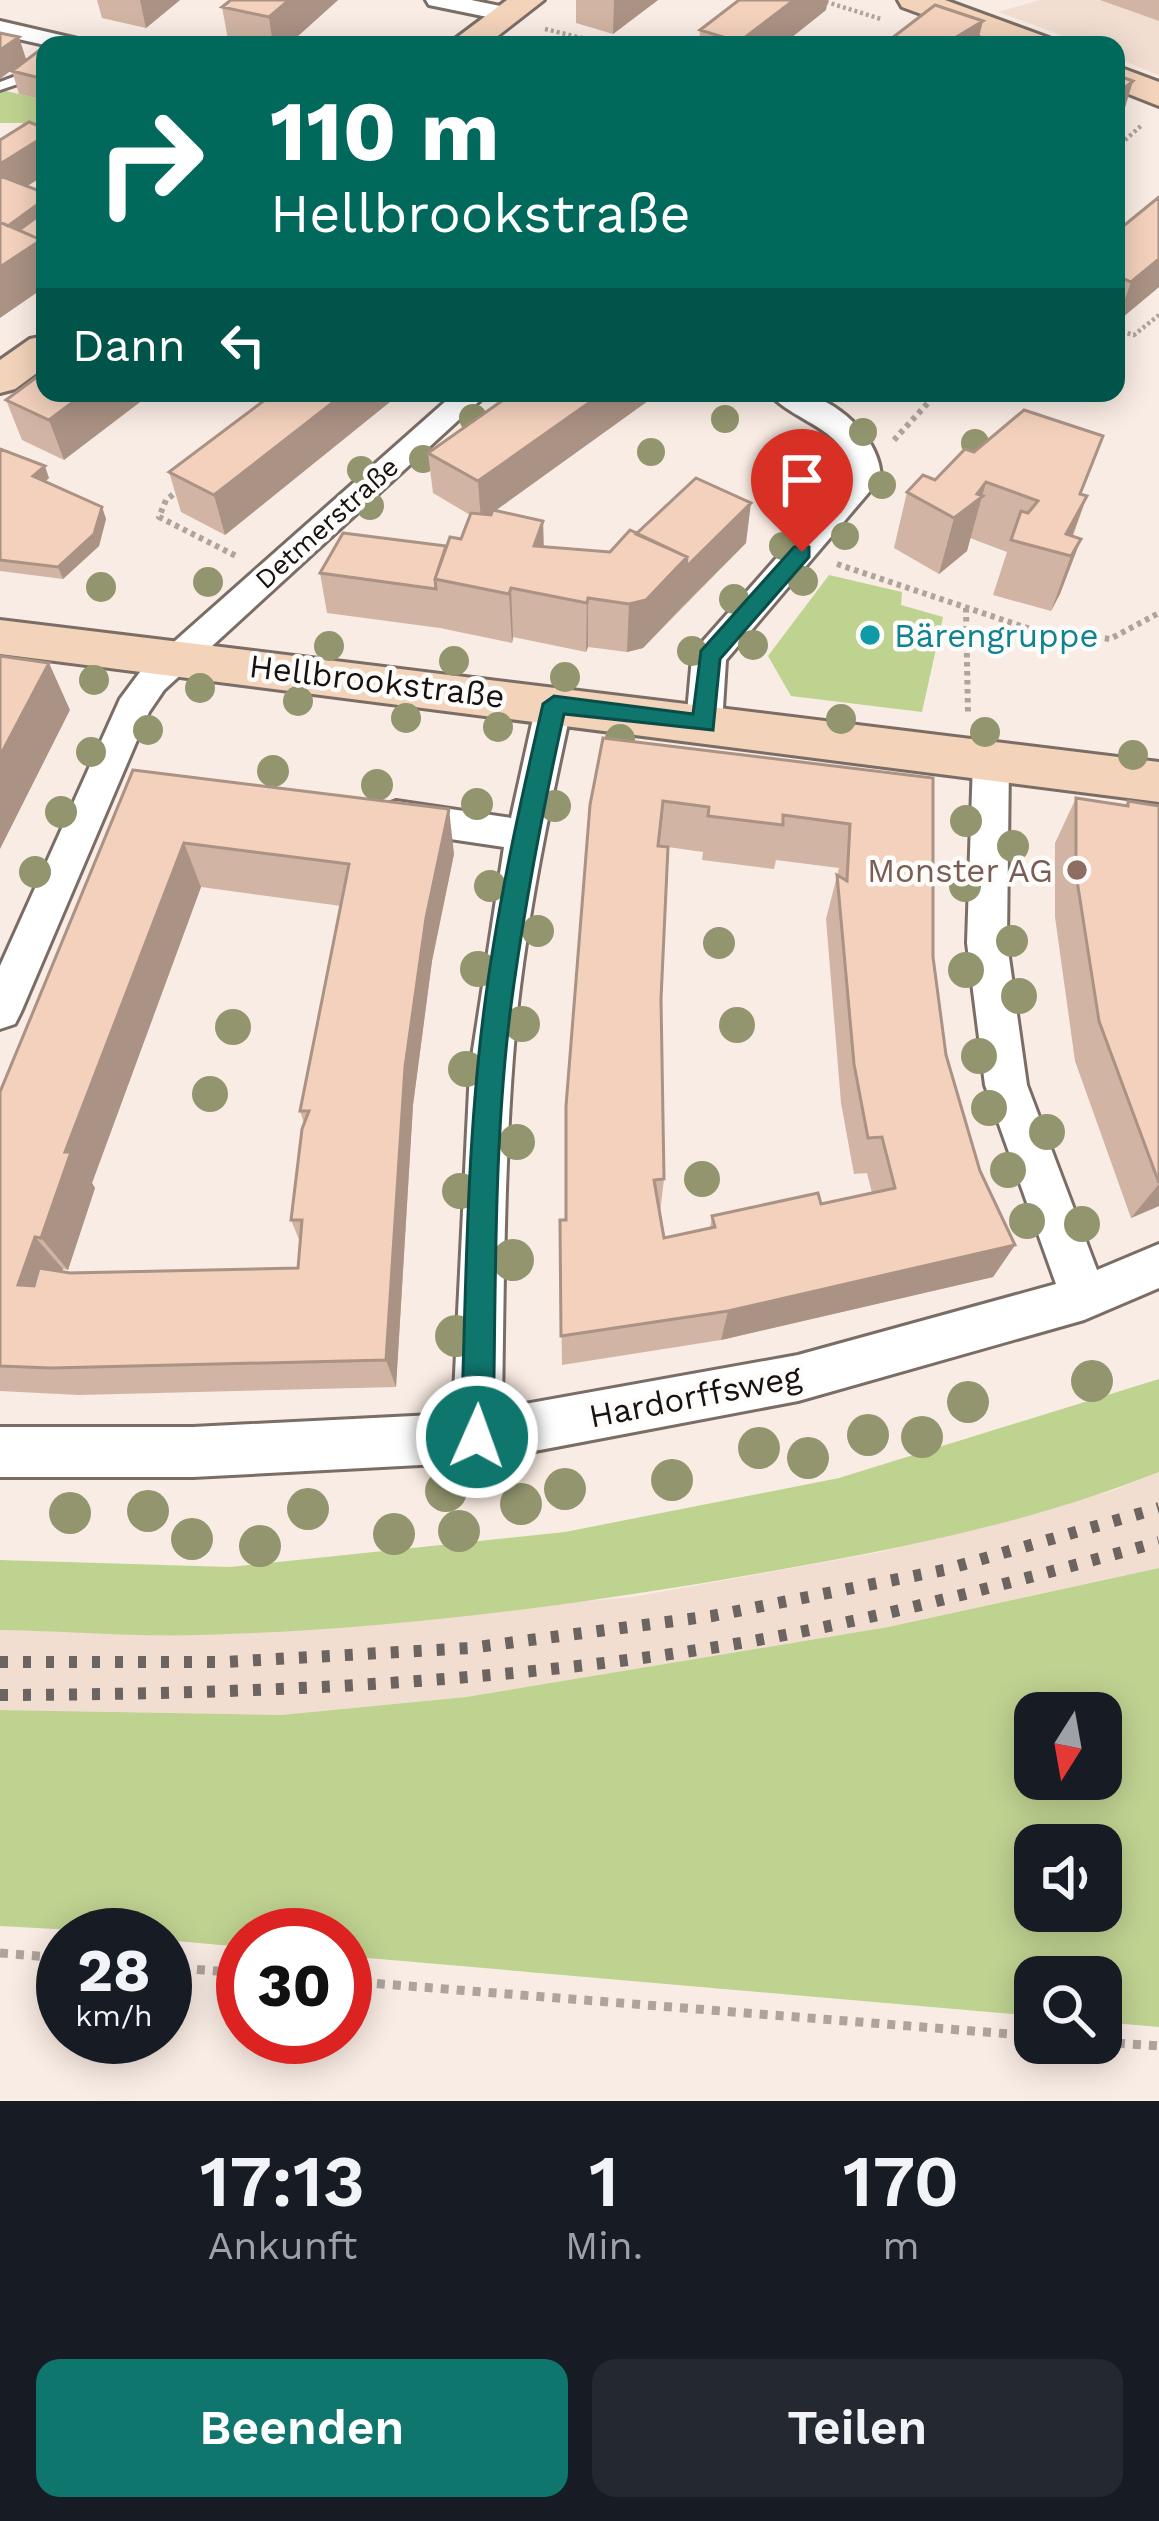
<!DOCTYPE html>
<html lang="de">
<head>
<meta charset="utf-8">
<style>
  :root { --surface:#171b24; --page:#242831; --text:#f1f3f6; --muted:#9ea1a6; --accent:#0f766e }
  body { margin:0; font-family:"Work Sans",sans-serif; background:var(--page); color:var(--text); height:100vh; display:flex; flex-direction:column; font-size:45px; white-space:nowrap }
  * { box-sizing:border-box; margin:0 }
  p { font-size:39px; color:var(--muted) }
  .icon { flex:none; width:66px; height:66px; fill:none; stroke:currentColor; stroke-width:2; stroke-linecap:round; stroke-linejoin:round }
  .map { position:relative; height:2101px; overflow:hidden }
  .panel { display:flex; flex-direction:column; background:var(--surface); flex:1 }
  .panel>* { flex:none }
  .guide { position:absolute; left:36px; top:36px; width:1089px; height:366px; border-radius:24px; box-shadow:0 6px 30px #0003; background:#00695c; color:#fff; overflow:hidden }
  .needle { width:78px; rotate:191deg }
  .controls { position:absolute; left:1014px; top:1692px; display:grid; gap:24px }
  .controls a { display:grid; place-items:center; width:108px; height:108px; border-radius:24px; background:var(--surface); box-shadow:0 6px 30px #0003; font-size:60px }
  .speed { position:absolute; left:36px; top:1908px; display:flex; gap:24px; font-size:60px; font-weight:700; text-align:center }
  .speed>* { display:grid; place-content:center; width:156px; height:156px; border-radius:50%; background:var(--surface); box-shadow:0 6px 30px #0003; line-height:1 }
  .speed small { font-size:30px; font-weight:400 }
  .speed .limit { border:18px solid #d22; background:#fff; color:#111 }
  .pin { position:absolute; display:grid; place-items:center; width:102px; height:102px; color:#fff; margin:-123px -51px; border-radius:50% 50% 50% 0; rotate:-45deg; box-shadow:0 0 12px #0007 }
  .pin .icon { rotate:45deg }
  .me { position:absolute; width:132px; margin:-66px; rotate:2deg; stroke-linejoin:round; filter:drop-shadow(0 0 9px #0008) }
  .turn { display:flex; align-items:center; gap:42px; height:252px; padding:0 36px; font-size:54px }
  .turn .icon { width:156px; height:156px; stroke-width:2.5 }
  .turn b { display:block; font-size:84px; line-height:102px }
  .then { display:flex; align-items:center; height:114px; padding:0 36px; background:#0003; gap:24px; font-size:45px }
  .eta { display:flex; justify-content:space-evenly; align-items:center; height:204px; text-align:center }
  .eta b { font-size:72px; font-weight:600; line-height:84px }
  .action { display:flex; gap:24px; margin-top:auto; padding:24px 36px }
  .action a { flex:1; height:138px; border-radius:24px; background:var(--accent); color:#fff; font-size:48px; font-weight:600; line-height:138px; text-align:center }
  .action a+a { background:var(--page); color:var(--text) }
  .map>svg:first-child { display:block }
</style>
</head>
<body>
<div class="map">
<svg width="1159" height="2101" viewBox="0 0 1159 2101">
  <rect width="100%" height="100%" fill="#f9ece4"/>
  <path fill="#f2ded1" d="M1040 0H1159V76L1116 57V45H1088L998 12Z
    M1159 1472V1568L888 1627 466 1697 281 1715 0 1710V1630L200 1635 632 1597 881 1552 1112 1491Z"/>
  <path fill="#bfd391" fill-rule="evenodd" d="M0 84 10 86 6 91 45 100V156L7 143 23 123H0Z
    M829 575 902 592 901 605 943 617 922 712 791 696 768 656Z
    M1159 1379V1472C1042 1519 913 1546 789 1568 596 1603 397 1630 201 1635 134 1637 66 1631 0 1630V1560L230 1567 565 1532 839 1478Z
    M1159 1568V2027L1101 2022V1977H1035V2016L345 1956V1935H243V1947L165 1940V1935L0 1926V1710L281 1715 466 1697 888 1627ZM1101 1713V1779H1035V1713ZM1101 1845V1911H1035V1845Z"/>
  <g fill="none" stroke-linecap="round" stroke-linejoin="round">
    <g stroke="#796d66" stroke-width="6">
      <path id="lane" d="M45 55V65L24 82 0 90V82L16 76Z"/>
    </g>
    <g stroke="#796d66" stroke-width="6">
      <path id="street" d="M426 0H471L515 9 519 14 507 21 429 5Z
        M0 21 82 40 86 45H45L0 35Z
        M455 393H488L164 690 149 712 21 1012 15 1024 0 1029V966L120 699 140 672Z
        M769 393C781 393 797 391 808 394 843 406 880 440 881 478L726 660 722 724 717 733 704 737 691 733 686 724 692 657 697 648 849 476C849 427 795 424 769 393Z
        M554 692 567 696 572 705C549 810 527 915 516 1022 504 1150 504 1279 502 1408L798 1355 1056 1284 985 1085 967 943 973 761 978 751 991 747 1004 751 1009 761 1007 943 1027 1085 1097 1270 1159 1244V1288L1084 1320 798 1401 477 1462 193 1477H0V1427H193L453 1414 470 1070 504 847 396 831 383 826 377 816 383 806 396 801 511 818 536 705 541 696Z"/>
    </g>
    <g stroke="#796d66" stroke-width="6">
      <path id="secondary" d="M507 0H544L486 45H447Z
        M898 0H945L1049 38 1054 45H1006L902 7Z
        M1116 66 1159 82V106L1116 89Z
        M45 336V367L15 389 0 393V360L30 339Z
        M0 620 1159 762V802L0 654Z"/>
    </g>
    <path stroke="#aea49e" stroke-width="4.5" stroke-dasharray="3 3" stroke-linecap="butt" d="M820 0 881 19
      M545 29 590 40 655 45
      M1116 148 1142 125
      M1116 330 1134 335 1159 315"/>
    <path stroke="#aea49e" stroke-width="6" stroke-dasharray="4.5 4.5" stroke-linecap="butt" d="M894 440 937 393
      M180 489 166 500 159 517 236 556
      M837 564 1030 629 1110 639 1159 613
      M966 608 968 714"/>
    <path stroke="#aea49e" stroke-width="9" stroke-dasharray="8 8" stroke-linecap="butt" d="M0 1953 63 1958
      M165 1967 243 1973
      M345 1981 1035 2036
      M1101 2042 1159 2046"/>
    <use href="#lane" fill="#fff" fill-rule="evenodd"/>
    <use href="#street" fill="#fff" fill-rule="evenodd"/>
    <use href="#secondary" fill="#f3d3ba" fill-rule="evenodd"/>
    <path stroke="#6c6460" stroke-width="12" stroke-dasharray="8 15" stroke-linecap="butt" d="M0 1662H224L470 1648 712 1616 944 1570 1159 1508
      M0 1695C240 1694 479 1685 717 1647 866 1623 1013 1582 1159 1542"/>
  </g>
  <g fill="#93956e">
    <circle cx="473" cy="418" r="14"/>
    <circle cx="725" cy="419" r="14"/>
    <circle cx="863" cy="432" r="14"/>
    <circle cx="975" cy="443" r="14"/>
    <circle cx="651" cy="452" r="14"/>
    <circle cx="423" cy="459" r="14"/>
    <circle cx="361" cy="470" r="14"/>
    <circle cx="882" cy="485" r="14"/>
    <circle cx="370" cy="506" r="14"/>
    <circle cx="845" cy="536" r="14"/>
    <circle cx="783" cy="546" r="14"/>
    <circle cx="803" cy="581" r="15"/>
    <circle cx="208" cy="582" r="15"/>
    <circle cx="101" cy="587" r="15"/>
    <circle cx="734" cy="599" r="15"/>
    <circle cx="753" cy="645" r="15"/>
    <circle cx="329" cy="646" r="15"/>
    <circle cx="692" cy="651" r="15"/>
    <circle cx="454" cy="661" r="15"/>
    <circle cx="565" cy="677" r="15"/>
    <circle cx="94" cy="680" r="15"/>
    <circle cx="200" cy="688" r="15"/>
    <circle cx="298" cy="701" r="15"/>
    <circle cx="406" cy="718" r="15"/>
    <circle cx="841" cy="719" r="15"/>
    <circle cx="498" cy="727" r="15"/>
    <circle cx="148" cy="730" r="15"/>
    <circle cx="985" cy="732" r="15"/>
    <circle cx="620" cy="739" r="15"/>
    <circle cx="91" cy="752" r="15"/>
    <circle cx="1133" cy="755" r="15"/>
    <circle cx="273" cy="771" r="16"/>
    <circle cx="377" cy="785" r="16"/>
    <circle cx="477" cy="804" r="16"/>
    <circle cx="555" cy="806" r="16"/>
    <circle cx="61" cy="812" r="16"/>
    <circle cx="966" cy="821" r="16"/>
    <circle cx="1013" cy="846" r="16"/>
    <circle cx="35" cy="872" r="16"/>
    <circle cx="490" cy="886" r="16"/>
    <circle cx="965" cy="886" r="16"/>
    <circle cx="538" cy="931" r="16"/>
    <circle cx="1012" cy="941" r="16"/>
    <circle cx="719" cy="943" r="16"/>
    <circle cx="478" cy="969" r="18"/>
    <circle cx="966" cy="970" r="18"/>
    <circle cx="1019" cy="996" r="18"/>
    <circle cx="522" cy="1024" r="18"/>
    <circle cx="737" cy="1025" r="18"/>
    <circle cx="233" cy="1027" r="18"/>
    <circle cx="979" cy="1056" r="18"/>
    <circle cx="466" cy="1069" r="18"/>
    <circle cx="210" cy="1094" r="18"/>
    <circle cx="989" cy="1108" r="18"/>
    <circle cx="1047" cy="1132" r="18"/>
    <circle cx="517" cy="1142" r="18"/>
    <circle cx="1008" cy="1170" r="18"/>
    <circle cx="702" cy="1179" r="18"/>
    <circle cx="460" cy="1191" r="18"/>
    <circle cx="1027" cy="1221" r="18"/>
    <circle cx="1082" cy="1224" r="18"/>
    <circle cx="513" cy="1260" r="21"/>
    <circle cx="456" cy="1336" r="21"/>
    <circle cx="1092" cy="1381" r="21"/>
    <circle cx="968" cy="1402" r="21"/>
    <circle cx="868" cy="1435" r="21"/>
    <circle cx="922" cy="1437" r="21"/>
    <circle cx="759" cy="1448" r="21"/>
    <circle cx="808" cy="1458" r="21"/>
    <circle cx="672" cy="1480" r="21"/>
    <circle cx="565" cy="1489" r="21"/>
    <circle cx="446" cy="1491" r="21"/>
    <circle cx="521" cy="1504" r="21"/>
    <circle cx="308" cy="1509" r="21"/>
    <circle cx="148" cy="1511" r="21"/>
    <circle cx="70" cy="1513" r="21"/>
    <circle cx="459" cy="1531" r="21"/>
    <circle cx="394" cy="1534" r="21"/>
    <circle cx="192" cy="1539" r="21"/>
    <circle cx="260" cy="1546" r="21"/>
  </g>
  <path fill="#d1b4a3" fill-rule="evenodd" d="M97 0H180L146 28 102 18Z
    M338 0 288 45H229L222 7Z
    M576 0H658L613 34 576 23Z
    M1100 0H1159V21Z
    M826 10 782 45H699L700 30Z
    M45 46V100L19 94 12 71Z
    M1116 232 1159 287 1117 322H1116Z
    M45 371 64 460 22 440 6 400Z
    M274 393H401L225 535 181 512 169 472Z
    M652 398 496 510 543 521 544 547 610 552 636 534 746 543 643 648 627 652 588 647 586 652 513 637 512 643 440 628 327 613 320 573 447 546 461 539 470 515 433 493 428 453Z
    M0 449 49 478 45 482 102 507 106 519 99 546 63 579 0 571Z
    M965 449 1087 496 1073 536 1081 539 1060 594 1051 611 993 595 1007 552 970 538 967 551 939 574 894 548 907 492 935 480Z
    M133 770 454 854 432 961 413 1105 396 1387 79 1395 0 1391V1092ZM201 887 341 906 300 1111 304 1123 291 1220 300 1242 298 1268 62 1272 63 1269 68 1270 95 1188 92 1183Z
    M933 778V957L946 1055 980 1171 1015 1245 993 1277 721 1340 562 1365 560 1220H566L590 805ZM668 847 703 852 702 860 774 869 776 860 839 868 826 919 841 1103 854 1174 867 1173 872 1193 821 1204 712 1216 710 1228 664 1238 660 1213 664 1179 661 999Z
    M1076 798 1126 805 1128 801 1159 806V1206L1131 1218 1075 1061 1055 917V843Z"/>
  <path fill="#aa9284" d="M140 0H180L146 28Z
    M289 0H338L288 45H273L269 17Z
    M614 0H658L613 34Z
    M794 0H828L826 10 782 45H739V42Z
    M983 21 977 45H943Z
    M19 37 26 59 0 79V50Z
    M1133 81 1121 121 1116 125V95Z
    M45 136V175L0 203V164Z
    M45 199V287L0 318V267L3 230Z
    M1159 259V287L1117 322 1131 282Z
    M85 393H152L64 460 49 420Z
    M345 393H401L225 535 214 495Z
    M603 393H653L652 398 481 521 478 481Z
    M1103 436 1066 534 1087 496 1065 555 1059 553 1080 494Z
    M45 466 49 478 38 488 33 476Z
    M986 482 967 551 939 574 954 518Z
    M751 503 746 543 683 606 686 567Z
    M102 507 106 519 99 546 63 579 58 567Z
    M543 521 544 571 536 595 534 546Z
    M1081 539 1060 594 1051 611 1071 556Z
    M687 557 683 606 643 648 627 652 629 604Z
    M511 588 513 637 512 643 509 594Z
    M588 598V647L586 652 587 603Z
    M49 663 70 710 0 849V756Z
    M449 809 454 854 432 961 413 1105 396 1387 386 1360 405 1067 426 918Z
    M184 843 201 887 92 1183 95 1188 68 1270 41 1238 65 1152Z
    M1159 1184V1206L1131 1218Z
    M35 1237 63 1269 47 1316 18 1285Z
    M1015 1245 993 1277 721 1340 728 1311Z"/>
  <path fill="#f3d1bd" stroke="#aa9284" stroke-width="3" fill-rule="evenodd" d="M231 0H289L269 17 222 7Z
    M739 0H794L739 42 700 30Z
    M935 5 983 21 943 45H883Z
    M0 33 19 37 0 50Z
    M45 46V74L40 78 12 71Z
    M1116 75 1133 81 1116 95Z
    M29 122 45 128V136L0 164V140Z
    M0 176 45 193V199L8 226 0 222Z
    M1159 197V259L1131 282 1116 275V232Z
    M45 211V252L41 240 19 230Z
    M0 222 41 240 0 267Z
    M45 371V393H85L49 420 6 400Z
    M274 393H345L214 495 169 472Z
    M513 393H603L478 481 428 453Z
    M1024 410 1103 436 1080 494 1087 496 1066 534 1081 539 1071 556 1011 540 1021 511 1028 513 1038 501 986 482 977 494 983 496 954 518 907 492 923 475 935 480 965 449 974 452Z
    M0 449 45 466 33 476 102 507 94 534 58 567 0 560Z
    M696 478 751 503 686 567 687 557 636 534Z
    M493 510 543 521 534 546 610 552 630 530 687 557 646 600 629 604 588 598 587 603 511 588 509 594 435 579 450 537 461 539 471 513 491 515Z
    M343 533 446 546 435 579 436 589 320 573Z
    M0 656 49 663 0 756Z
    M603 738 933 778V957L946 1055 980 1171 1015 1245 728 1311 561 1336 560 1220H566V1106L590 805ZM663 801 709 807 708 816 783 825V815L850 824 847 881 837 875 854 1064 868 1138 882 1137 895 1188 821 1204 818 1193 712 1216 715 1227 664 1238 654 1180 664 1179 661 999 668 847 658 846Z
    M133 770 449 809 426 918 405 1067 386 1360 51 1368 0 1366V1092ZM184 843 349 864 300 1111H309L302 1129 291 1220H302L298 1268 70 1273 39 1268 34 1286 18 1285 35 1237 41 1238 71 1152H65Z
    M1076 798 1128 806V801L1159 806V1183L1099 1021 1076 874Z"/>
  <path fill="#0f766e" stroke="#0a4d48" stroke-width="3" d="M802 545 809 547V557L720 659 713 730 564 714C542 813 523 913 510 1013 493 1153 496 1296 493 1437L488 1448 477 1453 465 1448 461 1437C466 1297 466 1156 483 1018 496 912 519 808 543 704L554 696 693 714 701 651 794 547Z"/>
  <circle fill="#0f9aa8" stroke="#fefcfa" stroke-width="4.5" cx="870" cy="635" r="12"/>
  <circle fill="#8d6e63" stroke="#fefcfa" stroke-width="4.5" cx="1077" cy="870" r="12"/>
  <g text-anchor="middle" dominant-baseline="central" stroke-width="9" stroke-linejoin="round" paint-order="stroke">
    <g font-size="27" fill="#171210" stroke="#fefcfa">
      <text transform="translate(327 523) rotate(-42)">Detmerstraße</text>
    </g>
    <g font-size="33" fill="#0d838f" stroke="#fefcfa" text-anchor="start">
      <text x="894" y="635">Bärengruppe</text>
    </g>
    <g font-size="33" fill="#171210" stroke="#fefcfa">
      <text transform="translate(377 681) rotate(7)">Hellbrookstraße</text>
      <text transform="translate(695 1396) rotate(-11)">Hardorffsweg</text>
    </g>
    <g font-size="33" fill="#785e54" stroke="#fefcfa" text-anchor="end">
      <text x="1053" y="870">Monster AG</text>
    </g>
  </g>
</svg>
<div class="controls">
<a><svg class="needle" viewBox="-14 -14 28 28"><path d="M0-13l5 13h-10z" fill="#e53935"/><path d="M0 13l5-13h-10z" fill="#9ea1a6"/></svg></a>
<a><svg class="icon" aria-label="sound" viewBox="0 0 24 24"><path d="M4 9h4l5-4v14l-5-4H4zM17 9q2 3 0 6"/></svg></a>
<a><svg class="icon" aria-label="search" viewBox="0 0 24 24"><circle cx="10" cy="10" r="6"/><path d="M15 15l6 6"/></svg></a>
</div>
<div class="speed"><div>28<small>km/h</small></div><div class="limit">30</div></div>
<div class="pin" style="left:802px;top:552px;background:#d93025"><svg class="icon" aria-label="arrive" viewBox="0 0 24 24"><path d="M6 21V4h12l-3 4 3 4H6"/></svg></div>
<svg class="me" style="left:477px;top:1437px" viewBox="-20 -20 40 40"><circle r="17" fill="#0f766e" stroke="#fff" stroke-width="3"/><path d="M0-11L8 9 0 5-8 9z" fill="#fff"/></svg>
<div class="guide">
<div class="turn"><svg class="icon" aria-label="right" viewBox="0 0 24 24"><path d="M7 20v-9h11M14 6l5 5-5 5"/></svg><div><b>110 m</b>Hellbrookstraße</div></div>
<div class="then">Dann<svg class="icon" aria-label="left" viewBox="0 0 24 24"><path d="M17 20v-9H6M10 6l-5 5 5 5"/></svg></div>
</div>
</div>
<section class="panel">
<div class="eta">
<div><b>17:13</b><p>Ankunft</p></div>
<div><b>1</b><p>Min.</p></div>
<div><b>170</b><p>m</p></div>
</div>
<div class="action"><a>Beenden</a><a>Teilen</a></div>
</section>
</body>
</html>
